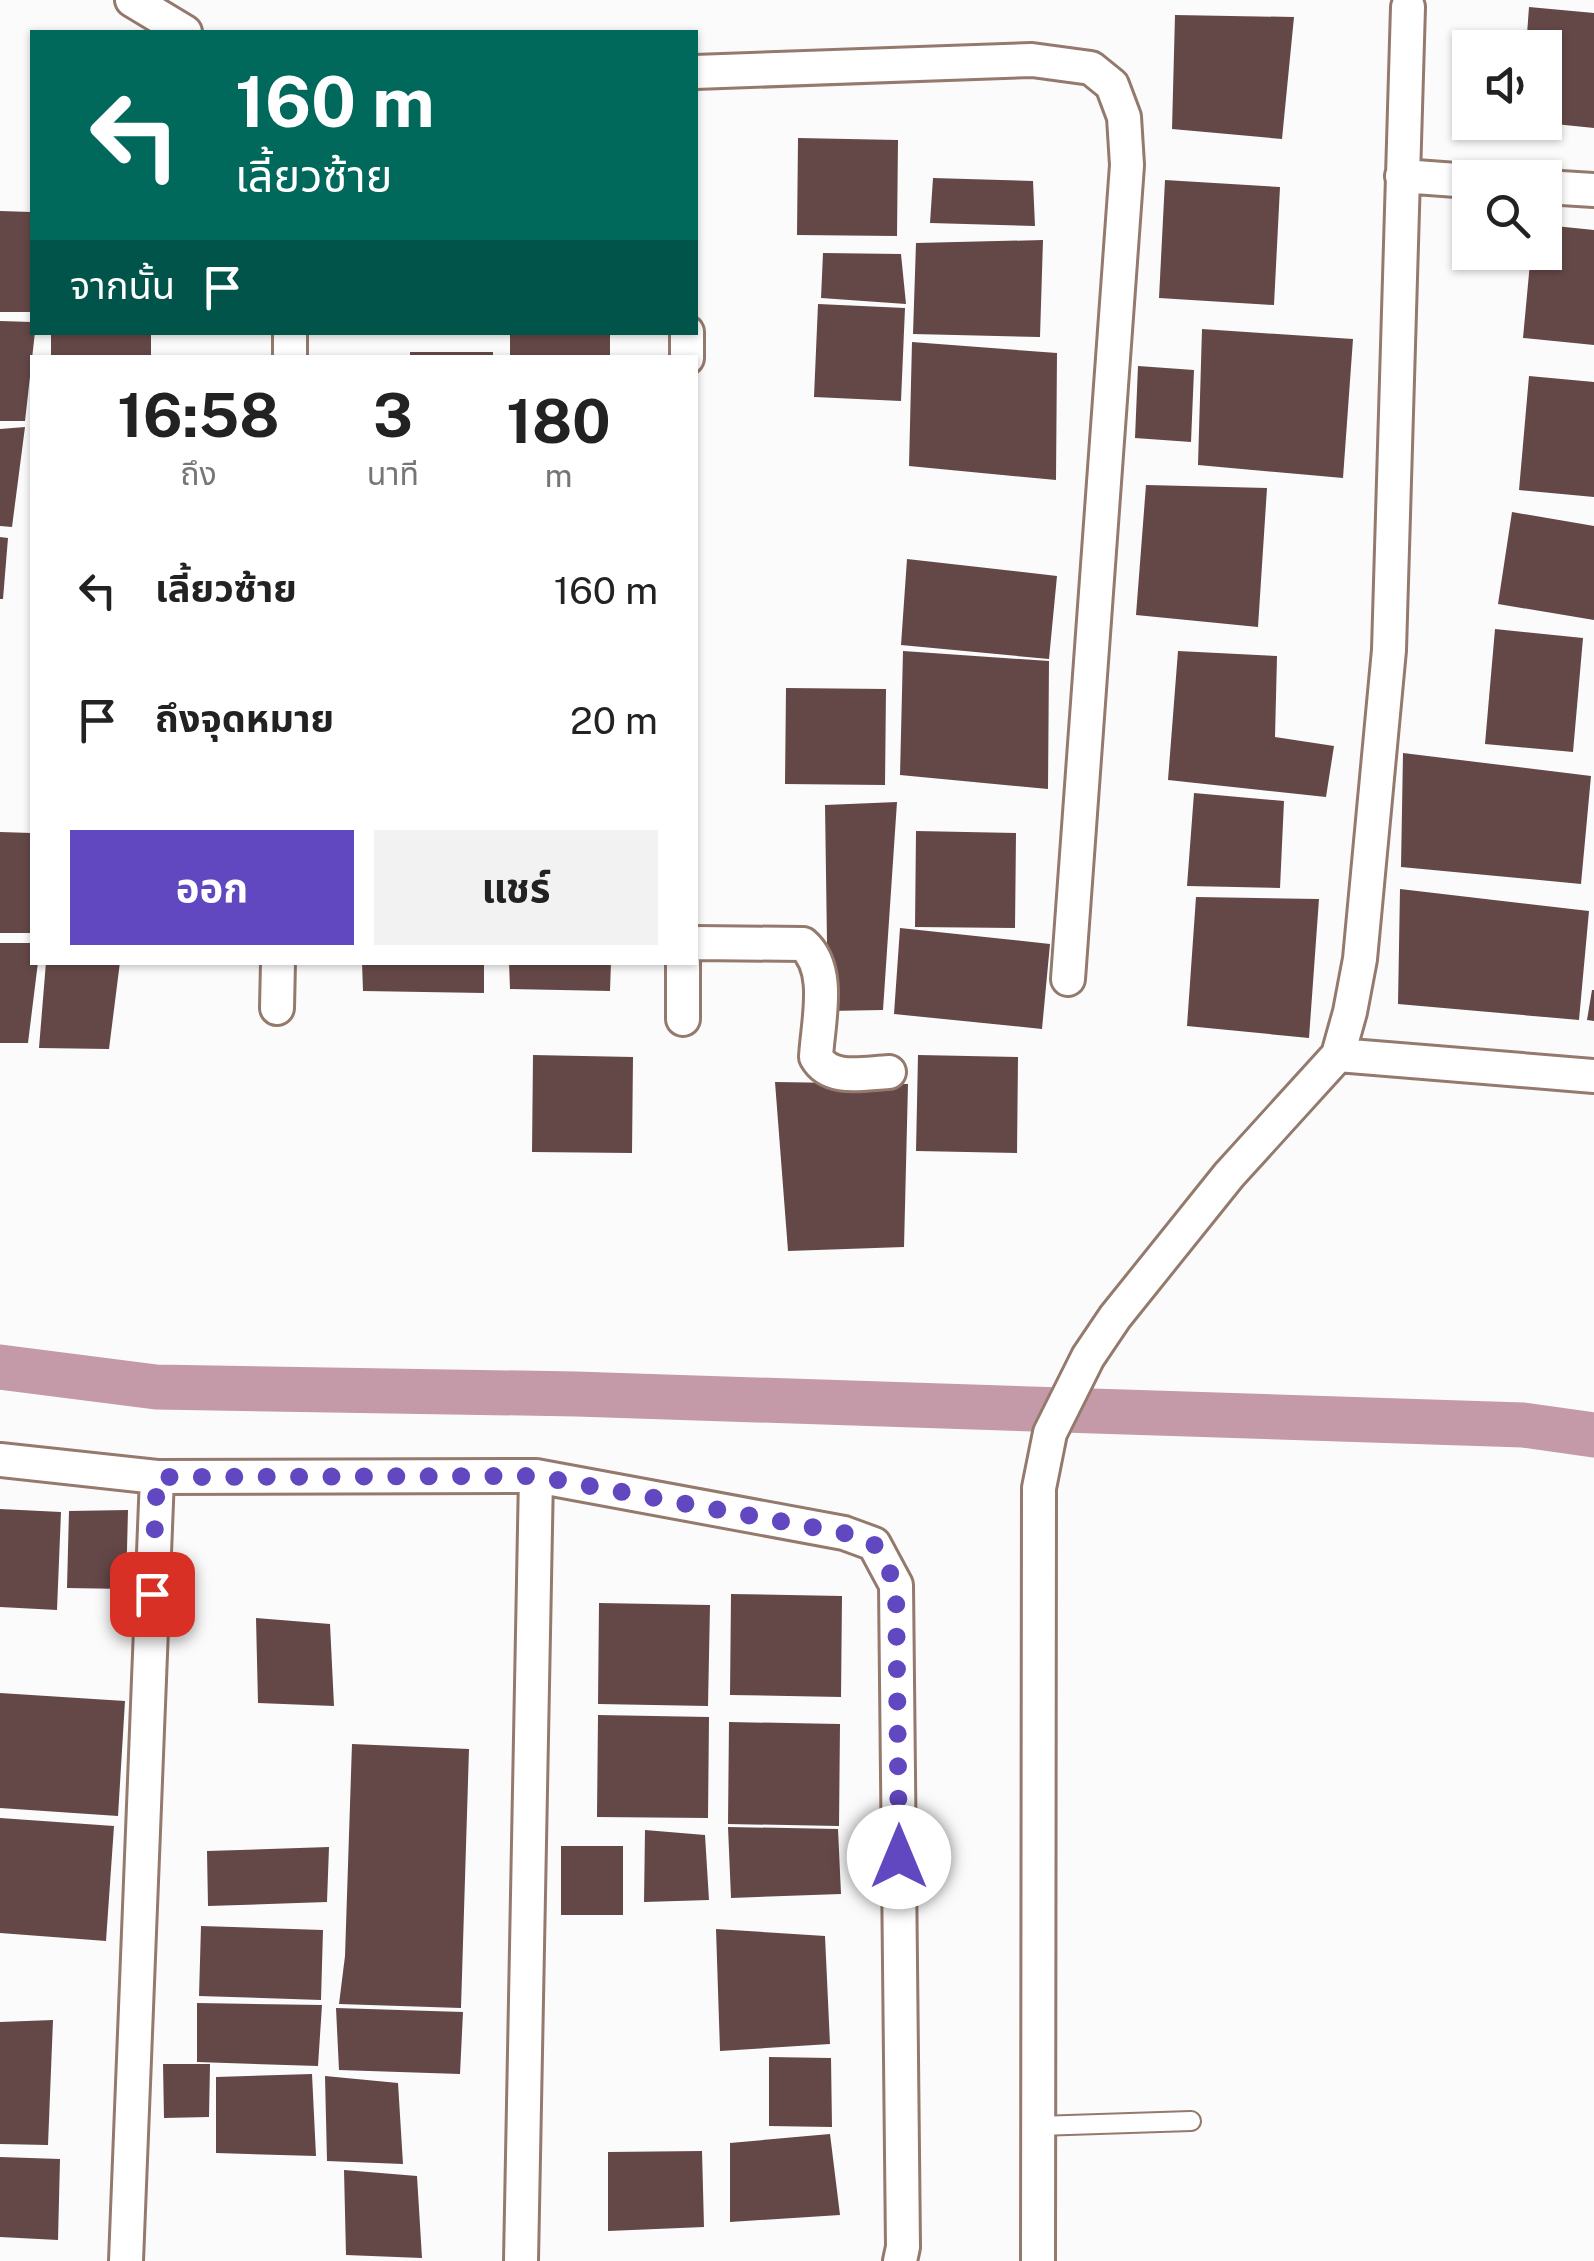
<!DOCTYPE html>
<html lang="th">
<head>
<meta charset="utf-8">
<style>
  :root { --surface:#fff; --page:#f2f2f2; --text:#222; --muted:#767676; --accent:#6248c0 }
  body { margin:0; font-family:"Public Sans","Noto Sans Thai",sans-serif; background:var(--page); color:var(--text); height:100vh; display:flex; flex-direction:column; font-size:38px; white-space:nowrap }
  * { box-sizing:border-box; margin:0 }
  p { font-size:32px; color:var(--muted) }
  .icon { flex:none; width:55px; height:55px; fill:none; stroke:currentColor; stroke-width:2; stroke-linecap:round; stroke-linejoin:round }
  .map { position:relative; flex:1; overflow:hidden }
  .sheet { position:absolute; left:30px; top:355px; width:668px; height:610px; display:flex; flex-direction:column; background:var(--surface); border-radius:0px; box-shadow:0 2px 8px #0004 }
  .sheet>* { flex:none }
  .guide { position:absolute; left:30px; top:30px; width:668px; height:305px; border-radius:0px; box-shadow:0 2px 8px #0004; background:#00695c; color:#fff; overflow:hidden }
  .controls { position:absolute; left:1452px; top:30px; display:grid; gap:20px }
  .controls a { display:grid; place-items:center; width:110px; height:110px; border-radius:0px; background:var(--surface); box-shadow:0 2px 8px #0004; font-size:50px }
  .pin { position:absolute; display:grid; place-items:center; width:85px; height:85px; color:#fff; margin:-42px; border-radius:20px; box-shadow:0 5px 15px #0006 }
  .me { position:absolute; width:110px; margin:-55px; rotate:0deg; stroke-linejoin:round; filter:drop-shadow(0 0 8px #0008) }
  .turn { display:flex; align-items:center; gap:35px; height:210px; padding:0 40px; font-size:45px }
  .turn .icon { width:130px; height:130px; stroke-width:2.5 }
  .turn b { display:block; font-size:70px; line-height:85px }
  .then { display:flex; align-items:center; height:95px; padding:0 40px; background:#0003; gap:20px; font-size:38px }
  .eta { display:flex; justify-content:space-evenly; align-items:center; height:170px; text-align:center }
  .eta b { font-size:60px; font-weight:700; line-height:70px }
  .cta { display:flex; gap:20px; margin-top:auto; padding:20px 40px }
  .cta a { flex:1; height:115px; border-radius:0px; background:var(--accent); color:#fff; font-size:40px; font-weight:700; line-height:115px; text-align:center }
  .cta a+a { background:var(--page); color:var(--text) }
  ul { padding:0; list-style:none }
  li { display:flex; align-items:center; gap:30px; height:130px; padding:0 40px }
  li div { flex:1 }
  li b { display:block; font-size:38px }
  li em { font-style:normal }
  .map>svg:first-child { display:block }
</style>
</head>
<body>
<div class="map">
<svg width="1594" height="2261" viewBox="0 0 1594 2261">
  <rect width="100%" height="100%" fill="#fbfbfb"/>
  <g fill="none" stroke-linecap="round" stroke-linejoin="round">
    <path stroke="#c59aa8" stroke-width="45" d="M0 1367 156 1387 576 1394 1523 1425 1594 1435"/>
  </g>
  <path fill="#644847" d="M1529 7 1594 13V128L1545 123V48H1526Z
    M1175 15 1294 17 1282 139 1172 129Z
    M798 138 898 140 897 236 797 235Z
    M933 178 1033 181 1035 226 930 223Z
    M1165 180 1280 187 1274 305 1159 298Z
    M0 211 32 212V312H0Z
    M1545 225 1594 230V345L1523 338 1531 252H1545Z
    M1043 240 1040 337 913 334 916 243Z
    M823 253 901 254 906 304 821 298Z
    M818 304 905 308 901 401 814 397Z
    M0 321 32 322V332H35L25 421H0Z
    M1202 329 1353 339 1343 478 1198 465Z
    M51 332H151V358H51Z
    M510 332H610V358H510Z
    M912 342 1057 353 1056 480 909 466Z
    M410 352H493V358H410Z
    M1138 366 1194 370 1191 442 1135 438Z
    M1529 376 1594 382V497L1519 490Z
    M25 427 12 527 0 526V429Z
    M1146 485 1267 488 1258 627 1136 615Z
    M1512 512 1594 526V620L1498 604Z
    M0 537 8 538 3 599H0Z
    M907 559 1057 576 1049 659 901 645Z
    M1495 629 1583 638 1573 752 1485 744Z
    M903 651 1049 661 1048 789 900 775Z
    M1178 651 1277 656 1275 737 1334 746 1326 797 1168 780Z
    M786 688 886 689 885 785 785 784Z
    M1403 753 1591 776 1581 884 1401 867Z
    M1194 793 1284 801 1280 888 1187 886Z
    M897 802 883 1010 828 1011 825 805Z
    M916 831 1016 833 1015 928 915 927Z
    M0 832 32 833V933H0Z
    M1400 889 1589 911 1579 1020 1398 1004Z
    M1196 897 1319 899 1309 1038 1187 1026Z
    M900 928 1050 944 1042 1029 894 1014Z
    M0 943H32V962H38L28 1043H0Z
    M46 962H120L109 1049 39 1048Z
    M362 962H484V993L363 991Z
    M509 962H611L610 991 510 989Z
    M1592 990H1594V1021L1587 1020Z
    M533 1055 633 1057 632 1153 532 1152Z
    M918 1055 1018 1057 1017 1153 916 1151Z
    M775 1082 908 1084 904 1247 788 1251Z
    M0 1509 61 1512 57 1610 0 1607Z
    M128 1510 126 1589 67 1588 69 1511Z
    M731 1594 842 1596 841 1697 730 1695Z
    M599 1603 710 1605 708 1706 598 1704Z
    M256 1618 330 1624 334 1706 258 1703Z
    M0 1693 125 1701 118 1816 0 1808Z
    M598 1715 709 1717 708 1818 597 1817Z
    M729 1722 840 1724 839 1826 728 1824Z
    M352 1744 469 1749 461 2008 339 2004 345 1956Z
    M0 1818 114 1826 106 1941 0 1933Z
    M728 1827 838 1829 841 1894 731 1898Z
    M645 1830 705 1835 709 1900 644 1902Z
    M561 1846H623V1915H561Z
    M329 1847 327 1902 208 1906 207 1851Z
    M201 1926 323 1930 321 2000 199 1996Z
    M716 1929 825 1936 830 2044 720 2051Z
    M197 2003 322 2005 318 2066 197 2062Z
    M336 2008 463 2012 460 2074 339 2070Z
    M53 2020 48 2145 0 2144V2022Z
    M769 2057 831 2058 832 2127 769 2126Z
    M163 2064H210L209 2117 164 2118Z
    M312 2074 316 2156 216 2153V2077Z
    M325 2076 398 2083 403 2164 327 2161Z
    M830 2134 840 2215 730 2222V2143Z
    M702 2151 704 2227 608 2231V2152Z
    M0 2157 60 2159 58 2240 0 2237Z
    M344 2170 417 2176 422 2258 346 2255Z"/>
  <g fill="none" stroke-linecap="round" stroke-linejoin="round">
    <g stroke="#94796d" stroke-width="22">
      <path id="service" d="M1038 2126 1191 2121"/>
    </g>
    <g stroke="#94796d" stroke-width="38">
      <path id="minor" d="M132 0 185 32
        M695 72 1032 60 1091 68 1112 85 1124 117 1127 165 1068 979
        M1402 176 1470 181
        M1545 187 1594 190
        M290 358V332
        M687 358V332
        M695 943 803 944C832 969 818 1021 816 1057 830 1082 864 1073 889 1072
        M277 1008 278 962
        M683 1019V962
        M1338 1055 1594 1076
        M0 1460 157 1477 536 1476 844 1533 874 1544 896 1585 903 2247 900 2261
        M126 2261 157 1477
        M521 2261 536 1476
        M1038 2261 1039 1488 1050 1433 1088 1357 1115 1317 1229 1175 1338 1055 1350 1012 1360 959 1389 650 1408 7"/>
    </g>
    <use href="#service" stroke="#fff" stroke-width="18"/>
    <use href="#minor" stroke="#fff" stroke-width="32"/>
  </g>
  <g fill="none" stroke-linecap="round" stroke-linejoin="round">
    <path stroke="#6248c0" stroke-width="18" stroke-dasharray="0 32.4" d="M152 1594 157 1477 536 1476 844 1533 874 1544 896 1584 899 1857"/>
  </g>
</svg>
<div class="controls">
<a><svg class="icon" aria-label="sound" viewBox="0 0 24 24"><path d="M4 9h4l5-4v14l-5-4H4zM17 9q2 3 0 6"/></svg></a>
<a><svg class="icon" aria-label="search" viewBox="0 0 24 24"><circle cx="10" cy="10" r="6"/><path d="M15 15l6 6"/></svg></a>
</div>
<div class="pin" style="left:152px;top:1594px;background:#d93025"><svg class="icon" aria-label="arrive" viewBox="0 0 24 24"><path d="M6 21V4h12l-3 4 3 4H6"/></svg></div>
<svg class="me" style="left:899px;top:1857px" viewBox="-20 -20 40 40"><circle r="19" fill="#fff"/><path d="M0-13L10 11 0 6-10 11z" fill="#6248c0"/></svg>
<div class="guide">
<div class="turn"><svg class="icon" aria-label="left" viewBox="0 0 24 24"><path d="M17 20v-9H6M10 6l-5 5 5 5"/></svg><div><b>160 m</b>เลี้ยวซ้าย</div></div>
<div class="then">จากนั้น<svg class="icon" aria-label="arrive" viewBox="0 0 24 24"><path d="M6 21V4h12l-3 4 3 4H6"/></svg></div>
</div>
<section class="sheet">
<div class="eta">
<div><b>16:58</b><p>ถึง</p></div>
<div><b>3</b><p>นาที</p></div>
<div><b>180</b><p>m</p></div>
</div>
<ul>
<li><svg class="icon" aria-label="left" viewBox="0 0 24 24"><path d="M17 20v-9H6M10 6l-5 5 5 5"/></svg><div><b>เลี้ยวซ้าย</b></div><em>160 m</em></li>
<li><svg class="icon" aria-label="arrive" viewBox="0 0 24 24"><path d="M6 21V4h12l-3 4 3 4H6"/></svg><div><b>ถึงจุดหมาย</b></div><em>20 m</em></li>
</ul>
<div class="cta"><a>ออก</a><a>แชร์</a></div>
</section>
</div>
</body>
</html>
